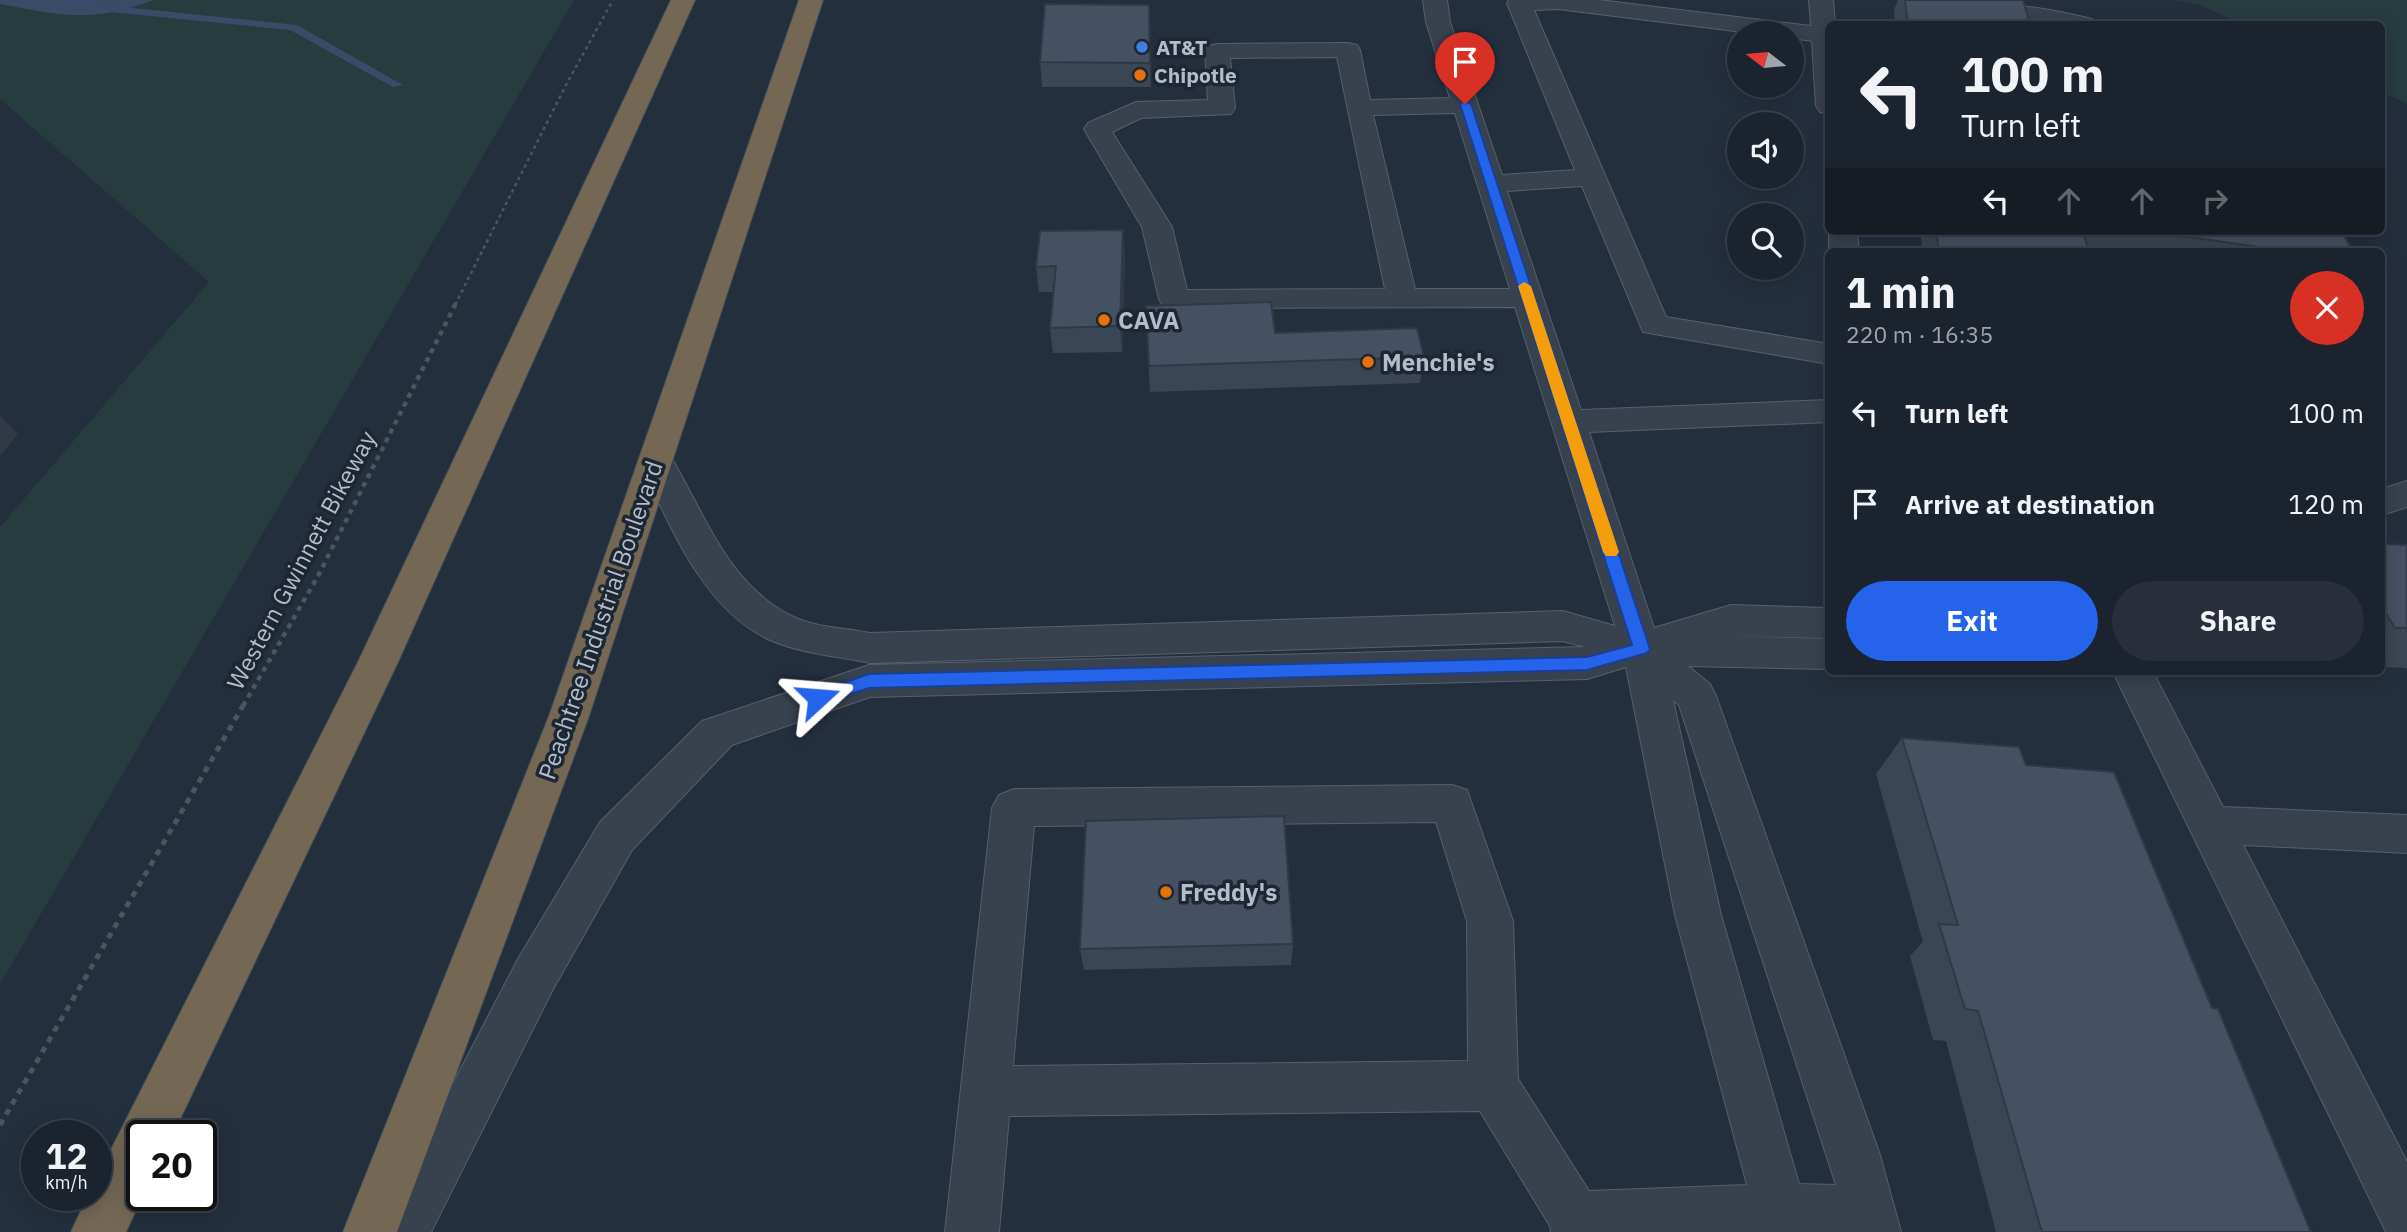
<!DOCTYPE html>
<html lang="en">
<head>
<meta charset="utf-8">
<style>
  :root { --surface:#1b232e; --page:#282f3a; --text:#f1f3f6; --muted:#a0a4aa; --line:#39404a; --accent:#2563eb }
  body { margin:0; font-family:"IBM Plex Sans",sans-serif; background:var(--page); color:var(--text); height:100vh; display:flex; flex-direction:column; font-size:26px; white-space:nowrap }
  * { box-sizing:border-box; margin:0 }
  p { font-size:23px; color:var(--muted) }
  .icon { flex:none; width:38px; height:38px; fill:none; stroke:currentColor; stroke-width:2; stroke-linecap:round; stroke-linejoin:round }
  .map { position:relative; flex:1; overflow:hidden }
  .details { position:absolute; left:1825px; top:248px; width:560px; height:427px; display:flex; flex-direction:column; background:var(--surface); border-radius:10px; box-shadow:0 4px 18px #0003,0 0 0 2px var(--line) }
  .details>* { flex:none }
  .hud { position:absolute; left:1825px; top:21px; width:560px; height:214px; border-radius:10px; box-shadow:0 4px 18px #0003,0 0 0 2px var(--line); background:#1b232e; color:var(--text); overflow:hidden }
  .needle { width:46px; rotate:286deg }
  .tools { position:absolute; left:1727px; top:21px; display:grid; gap:14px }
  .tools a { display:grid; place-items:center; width:77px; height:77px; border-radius:50%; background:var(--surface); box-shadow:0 4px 18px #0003,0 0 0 2px var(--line); font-size:35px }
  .speed { position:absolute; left:21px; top:1120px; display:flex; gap:14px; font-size:35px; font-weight:700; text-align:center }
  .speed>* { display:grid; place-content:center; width:91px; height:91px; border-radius:50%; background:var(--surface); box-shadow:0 4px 18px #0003,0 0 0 2px var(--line); line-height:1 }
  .speed small { font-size:18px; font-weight:400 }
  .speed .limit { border:4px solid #111; border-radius:10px; background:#fff; color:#111 }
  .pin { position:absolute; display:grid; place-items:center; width:60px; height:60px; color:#fff; margin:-72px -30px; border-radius:50% 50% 50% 0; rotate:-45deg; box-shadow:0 0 7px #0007 }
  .pin .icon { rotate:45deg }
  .me { position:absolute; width:77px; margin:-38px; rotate:71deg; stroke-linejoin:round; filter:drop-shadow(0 0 5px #0008) }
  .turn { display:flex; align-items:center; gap:24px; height:147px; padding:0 21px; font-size:32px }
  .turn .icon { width:91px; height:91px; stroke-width:2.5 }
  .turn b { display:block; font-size:49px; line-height:60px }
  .lanes { display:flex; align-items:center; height:66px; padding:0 21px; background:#0003; justify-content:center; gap:35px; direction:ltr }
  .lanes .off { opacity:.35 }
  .round { display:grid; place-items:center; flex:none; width:74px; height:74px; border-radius:37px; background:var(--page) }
  .summary { display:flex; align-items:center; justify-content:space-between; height:119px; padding:0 21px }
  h1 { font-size:42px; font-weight:700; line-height:52px }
  .cta { display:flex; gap:14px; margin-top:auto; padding:14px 21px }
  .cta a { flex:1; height:80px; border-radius:42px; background:var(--accent); color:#fff; font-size:28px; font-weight:700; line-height:80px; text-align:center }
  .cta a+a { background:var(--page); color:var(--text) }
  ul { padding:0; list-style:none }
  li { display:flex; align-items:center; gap:21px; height:91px; padding:0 21px }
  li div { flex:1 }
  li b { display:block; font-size:26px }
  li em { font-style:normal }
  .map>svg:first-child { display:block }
</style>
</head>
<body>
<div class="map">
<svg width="2407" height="1232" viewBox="0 0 2407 1232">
  <rect width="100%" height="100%" fill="#242f3e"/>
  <path fill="#263c3f" d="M0 0H574L0 984V527L209 282 0 99Z
    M2172 0H2407V104L2382 92V24H2240L2198 4Z"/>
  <path fill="#394c67" d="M0 0H154C92 23 63 16 0 4Z"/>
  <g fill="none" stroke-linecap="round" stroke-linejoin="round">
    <path fill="#394c67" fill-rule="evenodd" d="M90 0H100L104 5 297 25 403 85 393 87 290 30 100 11Z"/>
    <g stroke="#565f6c" stroke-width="2">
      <path id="minor" d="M1423 0H1447L1450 22 1502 175 1575 170 1507 3 1509 0H1599L1811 26 1809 0H1833L1835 24H1829V114L1820 112 1816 106 1812 41 1792 38V33H1751L1558 9 1534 10 1666 317 1829 344V364L1643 332 1582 186 1507 191 1581 410 1829 400V422L1589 432 1654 628 1731 605 1829 608V638L1728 636 1829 639V669L1688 666 1710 684 1716 696 1880 1155 1901 1232H1551L1550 1226 1480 1111 1009 1116 999 1232H945L992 808 999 795 1014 789 1452 785 1467 790 1513 921 1518 1079 1589 1191 1747 1185 1675 915 1626 667 1587 679 870 697 732 745 632 850 552 991 431 1232H376L518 959 600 822 702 721 869 665 1585 647 1563 641 870 663C837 656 802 654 770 640 702 609 669 523 639 460L644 452 656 448 668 452C704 511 728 588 796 618 819 628 847 628 870 633L1563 611 1615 626 1515 307 1174 308 1163 306 1159 299 1142 227 1084 129 1088 123 1136 102 1208 100 1205 51 1208 46 1217 44 1348 43 1357 45 1360 50 1370 100 1450 98 1426 22ZM1337 57 1385 289 1187 290 1172 227 1112 132 1141 118 1231 114 1235 108 1230 58ZM1455 113 1510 289H1415L1373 115ZM1673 700 1679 705 1836 1185 1799 1184 1721 915ZM1436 822 1467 921 1468 1061 1013 1066 1034 826Z
        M1915 0C1976 0 2033 4 2092 19L2095 24H2056L1927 7 1919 5Z
        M1829 229 1857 231 1859 252H1829Z
        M2407 481V507L2382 515V489Z
        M2113 672H2153L2223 807 2407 815V853L2243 845 2407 1162V1232H2386Z"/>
    </g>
    <g stroke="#434c59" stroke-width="2">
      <path id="highway" d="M671 0H695L398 662 172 1136H142L143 1195 126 1232H71L88 1195H96V1179L358 662Z
        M799 0H823L589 716 397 1232H343L549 716Z"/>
    </g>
    <path stroke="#44595c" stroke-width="2.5" stroke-dasharray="3.5 3.5" stroke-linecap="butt" d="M455 305 566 85 613 0"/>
    <path stroke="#44595c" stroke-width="4.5" stroke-dasharray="5 5" stroke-linecap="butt" d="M243 706 318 576 456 303"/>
    <path stroke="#44595c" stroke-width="5" stroke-dasharray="6 6" stroke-linecap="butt" d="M0 1125 244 704"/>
    <use href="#minor" fill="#38414e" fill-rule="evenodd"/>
    <use href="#highway" fill="#746855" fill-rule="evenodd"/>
  </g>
  <path fill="#3b4654" d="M1898 0H2019L2030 24H1895L1894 10Z
    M1149 5 1151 87H1042L1040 62Z
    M1123 230 1125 255 1122 352 1053 353 1050 328 1053 292H1039L1036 267Z
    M1920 231H2342L2353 252H2099L2088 250 2089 252H1923Z
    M1146 306 1275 333 1424 357 1420 383 1150 392Z
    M2382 544 2407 545V669L2406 668 2382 667Z
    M1902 738 2026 765 2212 1008 2311 1232H1996L1946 1041 1933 1040 1910 956 1923 942 1876 774Z
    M1293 944 1291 965 1084 970 1080 949Z"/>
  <path fill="#303945" d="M1123 230 1125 255 1122 352 1120 326Z
    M1 416 18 434 0 456V417Z"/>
  <path fill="#455162" stroke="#303945" stroke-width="2" d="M1905 0H2023L2030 24H1908Z
    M1045 4 1149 5 1150 63 1040 62Z
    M1123 230 1120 326 1050 328 1056 266 1036 267 1040 231Z
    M1936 231H2083L2089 252H1939Z
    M2146 231H2342L2353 252H2295Z
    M1271 302 1275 333 1417 328 1424 357 1149 366 1146 306Z
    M2382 544 2407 545V628H2395L2382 607Z
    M1902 738 2019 747 2026 765 2114 772 2212 1008 2218 1009 2311 1232H2042L1978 1011 1965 1009 1939 924 1958 925Z
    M1284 816 1293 944 1080 949 1086 821Z"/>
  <path fill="#2563eb" stroke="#184099" stroke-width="2" d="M1465 101 1471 104 1650 649 1647 653 1587 670 869 688 818 705 813 703 810 698 813 693 869 674 1587 657 1632 645 1460 104Z"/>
  <path fill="#f59e0b" d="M1524 282 1531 286 1619 552 1616 556H1606L1603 552 1518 286Z"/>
  <circle fill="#3f7fe0" stroke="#1d2633" stroke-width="2.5" cx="1142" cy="47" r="7"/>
  <g fill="#e8710a" stroke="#1d2633" stroke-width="2.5">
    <circle cx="1140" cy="75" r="7"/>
    <circle cx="1104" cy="320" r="7"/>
    <circle cx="1368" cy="362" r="7"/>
    <circle cx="1166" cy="892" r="7"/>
  </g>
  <g text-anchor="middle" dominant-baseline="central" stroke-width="7" stroke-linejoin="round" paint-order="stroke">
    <g font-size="21" font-weight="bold" fill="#b4bcc9" stroke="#1d2633" text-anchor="start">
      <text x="1156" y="47">AT&amp;T</text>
      <text x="1154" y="75">Chipotle</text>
    </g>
    <g font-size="24" font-weight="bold" fill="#b4bcc9" stroke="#1d2633" text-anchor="start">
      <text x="1118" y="320">CAVA</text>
      <text x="1382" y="362">Menchie's</text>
      <text x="1180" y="892">Freddy's</text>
    </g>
    <g font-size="24" fill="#b4bcc9" stroke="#1d2633">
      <text transform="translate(301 560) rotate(-62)">Western Gwinnett Bikeway</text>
      <text transform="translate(600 620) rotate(-71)">Peachtree Industrial Boulevard</text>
    </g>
  </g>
</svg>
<div class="tools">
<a><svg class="needle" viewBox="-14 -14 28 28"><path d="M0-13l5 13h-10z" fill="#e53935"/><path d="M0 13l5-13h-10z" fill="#a0a4aa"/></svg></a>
<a><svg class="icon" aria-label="sound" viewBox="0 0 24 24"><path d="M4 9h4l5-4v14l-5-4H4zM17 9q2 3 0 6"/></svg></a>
<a><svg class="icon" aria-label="search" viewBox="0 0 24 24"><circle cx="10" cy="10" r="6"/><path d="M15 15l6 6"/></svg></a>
</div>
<div class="speed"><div>12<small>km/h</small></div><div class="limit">20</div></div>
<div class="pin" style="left:1465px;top:104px;background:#d93025"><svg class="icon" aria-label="arrive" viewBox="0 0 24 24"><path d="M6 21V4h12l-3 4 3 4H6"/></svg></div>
<svg class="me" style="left:818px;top:698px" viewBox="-20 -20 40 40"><path d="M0-17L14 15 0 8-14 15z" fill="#2563eb" stroke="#fff" stroke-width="4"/></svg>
<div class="hud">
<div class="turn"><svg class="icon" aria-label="left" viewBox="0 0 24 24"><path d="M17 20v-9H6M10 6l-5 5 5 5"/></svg><div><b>100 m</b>Turn left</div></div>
<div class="lanes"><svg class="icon" aria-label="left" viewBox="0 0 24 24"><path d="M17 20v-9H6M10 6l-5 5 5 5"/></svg><svg class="icon off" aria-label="ahead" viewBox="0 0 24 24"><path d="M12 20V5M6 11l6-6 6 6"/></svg><svg class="icon off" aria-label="ahead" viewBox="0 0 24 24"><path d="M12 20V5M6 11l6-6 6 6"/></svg><svg class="icon off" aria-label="right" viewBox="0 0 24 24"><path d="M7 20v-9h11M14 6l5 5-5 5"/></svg></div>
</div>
<section class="details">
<div class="summary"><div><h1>1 min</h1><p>220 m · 16:35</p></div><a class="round" style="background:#d93025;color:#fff"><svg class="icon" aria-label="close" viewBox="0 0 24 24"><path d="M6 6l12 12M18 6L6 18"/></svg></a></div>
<ul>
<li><svg class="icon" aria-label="left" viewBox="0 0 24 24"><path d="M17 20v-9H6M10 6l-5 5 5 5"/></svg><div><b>Turn left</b></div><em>100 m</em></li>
<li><svg class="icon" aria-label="arrive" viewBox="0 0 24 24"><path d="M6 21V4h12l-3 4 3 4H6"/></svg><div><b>Arrive at destination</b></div><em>120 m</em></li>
</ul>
<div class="cta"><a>Exit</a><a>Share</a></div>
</section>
</div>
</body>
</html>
